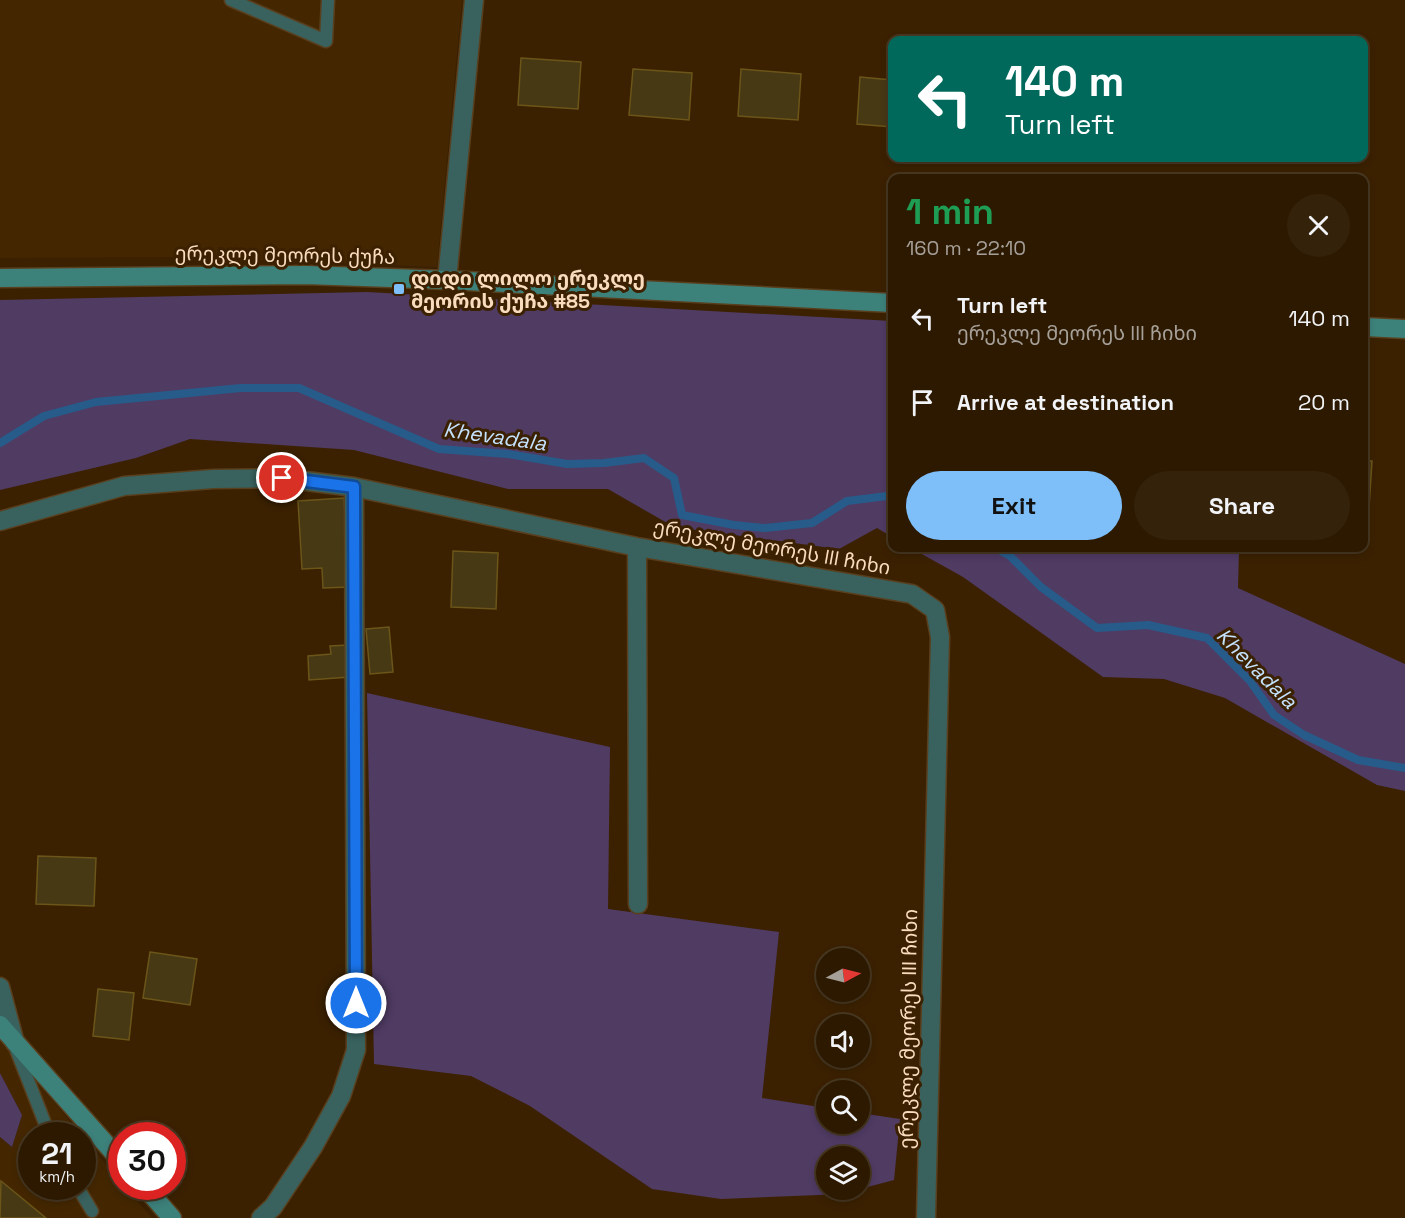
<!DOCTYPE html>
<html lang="en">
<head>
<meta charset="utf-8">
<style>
  :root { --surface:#2c1900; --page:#34220a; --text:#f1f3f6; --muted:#a6a099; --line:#483822; --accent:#7ebef9 }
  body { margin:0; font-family:"Space Grotesk","Noto Sans Georgian",sans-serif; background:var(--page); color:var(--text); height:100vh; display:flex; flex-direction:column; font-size:22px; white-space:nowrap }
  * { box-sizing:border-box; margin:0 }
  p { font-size:20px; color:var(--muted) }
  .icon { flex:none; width:33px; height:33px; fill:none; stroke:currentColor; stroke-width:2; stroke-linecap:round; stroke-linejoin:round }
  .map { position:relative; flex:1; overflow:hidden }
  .sheet { position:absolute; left:888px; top:174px; width:480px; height:378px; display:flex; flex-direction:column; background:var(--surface); border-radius:12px; box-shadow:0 3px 9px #0003,0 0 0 2px var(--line) }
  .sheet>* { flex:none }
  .top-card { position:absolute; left:888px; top:36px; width:480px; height:126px; border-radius:12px; box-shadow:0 3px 9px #0003,0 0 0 2px var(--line); background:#00695c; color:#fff; overflow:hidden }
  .needle { width:39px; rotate:83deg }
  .buttons { position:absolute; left:816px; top:948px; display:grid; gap:12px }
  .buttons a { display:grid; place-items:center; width:54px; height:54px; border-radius:50%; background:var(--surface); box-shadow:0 3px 9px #0003,0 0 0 2px var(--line); font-size:30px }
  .speed { position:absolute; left:18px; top:1122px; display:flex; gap:12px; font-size:30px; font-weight:700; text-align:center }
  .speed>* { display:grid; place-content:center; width:78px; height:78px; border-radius:50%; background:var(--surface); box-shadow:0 3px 9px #0003,0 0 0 2px var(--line); line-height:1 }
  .speed small { font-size:15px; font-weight:400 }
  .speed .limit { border:9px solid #d22; background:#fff; color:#111 }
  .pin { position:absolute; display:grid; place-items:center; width:51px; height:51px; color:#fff; margin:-26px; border:3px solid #fff; border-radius:50%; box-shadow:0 2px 6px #0007 }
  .me { position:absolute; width:66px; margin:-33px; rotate:0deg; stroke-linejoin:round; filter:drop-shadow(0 0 4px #0008) }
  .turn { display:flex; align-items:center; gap:21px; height:126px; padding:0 18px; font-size:27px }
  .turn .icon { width:78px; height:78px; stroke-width:2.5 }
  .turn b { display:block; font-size:42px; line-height:51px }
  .round { display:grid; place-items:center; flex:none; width:63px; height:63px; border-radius:32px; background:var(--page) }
  .headline { display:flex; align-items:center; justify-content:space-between; height:102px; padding:0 18px }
  h1 { font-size:36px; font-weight:700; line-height:45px; color:#1e9e55 }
  .action { display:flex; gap:12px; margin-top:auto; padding:12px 18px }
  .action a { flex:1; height:69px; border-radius:36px; background:var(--accent); color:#111; font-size:24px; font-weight:700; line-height:69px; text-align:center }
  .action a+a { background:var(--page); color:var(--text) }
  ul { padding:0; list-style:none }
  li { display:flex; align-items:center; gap:18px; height:84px; padding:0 18px }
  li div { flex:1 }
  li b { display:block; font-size:22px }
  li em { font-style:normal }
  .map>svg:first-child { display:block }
</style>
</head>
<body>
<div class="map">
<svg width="1405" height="1218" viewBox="0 0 1405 1218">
  <rect width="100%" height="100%" fill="#3b2100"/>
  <path fill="#442700" d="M0 0H462L437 267 185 257 0 258Z
    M0 1040 82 1135 32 1136V1186H82L83 1137 121 1182 122 1186 125 1187 152 1218H0V1137L12 1147 22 1115 0 1073Z"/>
  <path fill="#503b63" d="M367 292 892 321V537L877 528 839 549 674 527 608 489H508L354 450 190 439 136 458 0 490V300Z
    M911 548H1239L1238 588 1405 664V791L1377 785 1225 698 1164 679 1103 677 963 577Z
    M367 693 610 747 608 909 779 932 762 1098 826 1108V1124H860V1113L900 1119 894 1180 860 1189V1156H826V1190H859L844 1194 721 1199 652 1189 530 1106 471 1076 374 1064Z
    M0 1073 22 1115 12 1147 0 1137Z"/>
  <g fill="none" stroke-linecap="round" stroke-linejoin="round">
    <path stroke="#275c8a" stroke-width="8" d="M0 443 44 416 96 402 241 388H299L439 449 508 454 567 464 604 463 644 458 674 478 682 515 734 525 765 528 812 523 847 501 887 496 892 498
      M996 548 1010 556 1041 587 1097 628 1148 625 1207 638 1250 681 1274 715 1304 735 1358 760 1405 768"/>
  </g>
  <path fill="#473914" stroke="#6b5519" stroke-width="1.5" d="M521 58 581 62 578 109 518 105Z
    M633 69 692 73 689 120 629 115Z
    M741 69 801 74 798 120 738 116Z
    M860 77 892 80V127L857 124Z
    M1364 98 1367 99 1364 145Z
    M1364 461H1372L1369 508H1364Z
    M344 498 349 587 323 588 322 568 302 569 298 501Z
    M453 551 498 553 496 609 451 607Z
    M389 627 393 672 370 674 366 629Z
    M348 645 350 677 309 680 308 656 331 654 330 646Z
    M38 856 96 858 94 906 36 904Z
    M150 952 197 959 190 1005 143 998Z
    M98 989 134 993 129 1040 93 1036Z
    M1 1181 46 1218H0Z"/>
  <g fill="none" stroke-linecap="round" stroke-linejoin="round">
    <g stroke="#593f1e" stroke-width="15">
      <path id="lane" d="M231 0 326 41 328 0
        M15 1047 50 1136
        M77 1186 92 1211"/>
    </g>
    <g stroke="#593f1e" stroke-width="21">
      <path id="street" d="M447 280 474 0
        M0 521 124 486 213 479 282 478 354 487 637 547 912 594 935 610 940 637 926 1218
        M637 547 638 904
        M0 987 15 1043
        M261 1218 273 1207 313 1147 341 1096 356 1050 354 487"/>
    </g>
    <g stroke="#593f1e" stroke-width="21">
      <path id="secondary" d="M0 278 306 275 447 280 892 303
        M1364 327 1405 329
        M0 1025 122 1162
        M144 1186 172 1218"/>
    </g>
    <use href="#lane" stroke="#39615d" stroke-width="12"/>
    <use href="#street" stroke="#39615d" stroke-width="18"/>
    <use href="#secondary" stroke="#3d817b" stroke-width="18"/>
  </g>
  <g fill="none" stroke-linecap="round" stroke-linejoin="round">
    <g stroke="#114b97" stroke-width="15">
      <path id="route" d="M282 478 354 487 356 1003"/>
    </g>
    <use href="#route" stroke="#1a73e8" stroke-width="10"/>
  </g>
  <rect fill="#7ebef9" stroke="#3b2100" stroke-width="2" x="393" y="283" width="12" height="12" rx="3"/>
  <g text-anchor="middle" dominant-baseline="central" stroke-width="6" stroke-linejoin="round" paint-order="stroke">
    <g font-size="20" fill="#f9dcbe" stroke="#3b2100">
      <text transform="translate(285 255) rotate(1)">ერეკლე მეორეს ქუჩა</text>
      <text transform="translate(772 547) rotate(10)">ერეკლე მეორეს III ჩიხი</text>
      <text transform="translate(908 1029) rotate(-89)">ერეკლე მეორეს III ჩიხი</text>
    </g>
    <g font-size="20" font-weight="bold" fill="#f9dcbe" stroke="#3b2100" text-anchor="start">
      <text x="411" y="278">დიდი ლილო ერეკლე<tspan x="411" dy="23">მეორის ქუჩა #85</tspan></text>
    </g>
    <g font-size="21" font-style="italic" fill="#c4e1fd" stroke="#3b2100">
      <text transform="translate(495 436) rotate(8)">Khevadala</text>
      <text transform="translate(1257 668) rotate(45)">Khevadala</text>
    </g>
  </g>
</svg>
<div class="buttons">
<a><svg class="needle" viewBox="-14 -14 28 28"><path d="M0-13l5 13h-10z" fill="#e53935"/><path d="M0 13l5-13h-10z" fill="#a6a099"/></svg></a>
<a><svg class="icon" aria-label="sound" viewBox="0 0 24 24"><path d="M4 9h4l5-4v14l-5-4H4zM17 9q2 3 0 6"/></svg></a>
<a><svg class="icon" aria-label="search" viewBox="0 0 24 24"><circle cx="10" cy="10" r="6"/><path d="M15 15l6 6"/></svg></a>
<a><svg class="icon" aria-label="layers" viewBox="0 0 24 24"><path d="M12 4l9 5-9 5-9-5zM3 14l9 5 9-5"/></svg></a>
</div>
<div class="speed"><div>21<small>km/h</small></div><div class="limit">30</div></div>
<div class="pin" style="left:282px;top:478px;background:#d93025"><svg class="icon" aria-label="arrive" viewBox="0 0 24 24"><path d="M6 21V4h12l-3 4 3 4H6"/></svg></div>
<svg class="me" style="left:356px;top:1003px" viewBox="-20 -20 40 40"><circle r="17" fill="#1a73e8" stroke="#fff" stroke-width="3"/><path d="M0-11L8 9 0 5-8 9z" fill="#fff"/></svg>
<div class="top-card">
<div class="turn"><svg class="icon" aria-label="left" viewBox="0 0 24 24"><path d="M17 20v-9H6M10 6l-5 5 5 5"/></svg><div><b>140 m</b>Turn left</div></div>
</div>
<section class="sheet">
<div class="headline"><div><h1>1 min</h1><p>160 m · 22:10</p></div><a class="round"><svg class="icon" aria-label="close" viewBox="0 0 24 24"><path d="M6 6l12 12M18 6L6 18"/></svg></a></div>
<ul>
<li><svg class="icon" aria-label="left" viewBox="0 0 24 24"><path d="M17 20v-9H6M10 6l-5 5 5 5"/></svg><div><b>Turn left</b><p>ერეკლე მეორეს III ჩიხი</p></div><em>140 m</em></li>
<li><svg class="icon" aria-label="arrive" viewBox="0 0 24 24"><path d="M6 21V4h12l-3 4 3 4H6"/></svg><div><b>Arrive at destination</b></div><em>20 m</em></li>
</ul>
<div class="action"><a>Exit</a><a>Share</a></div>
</section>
</div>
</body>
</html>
